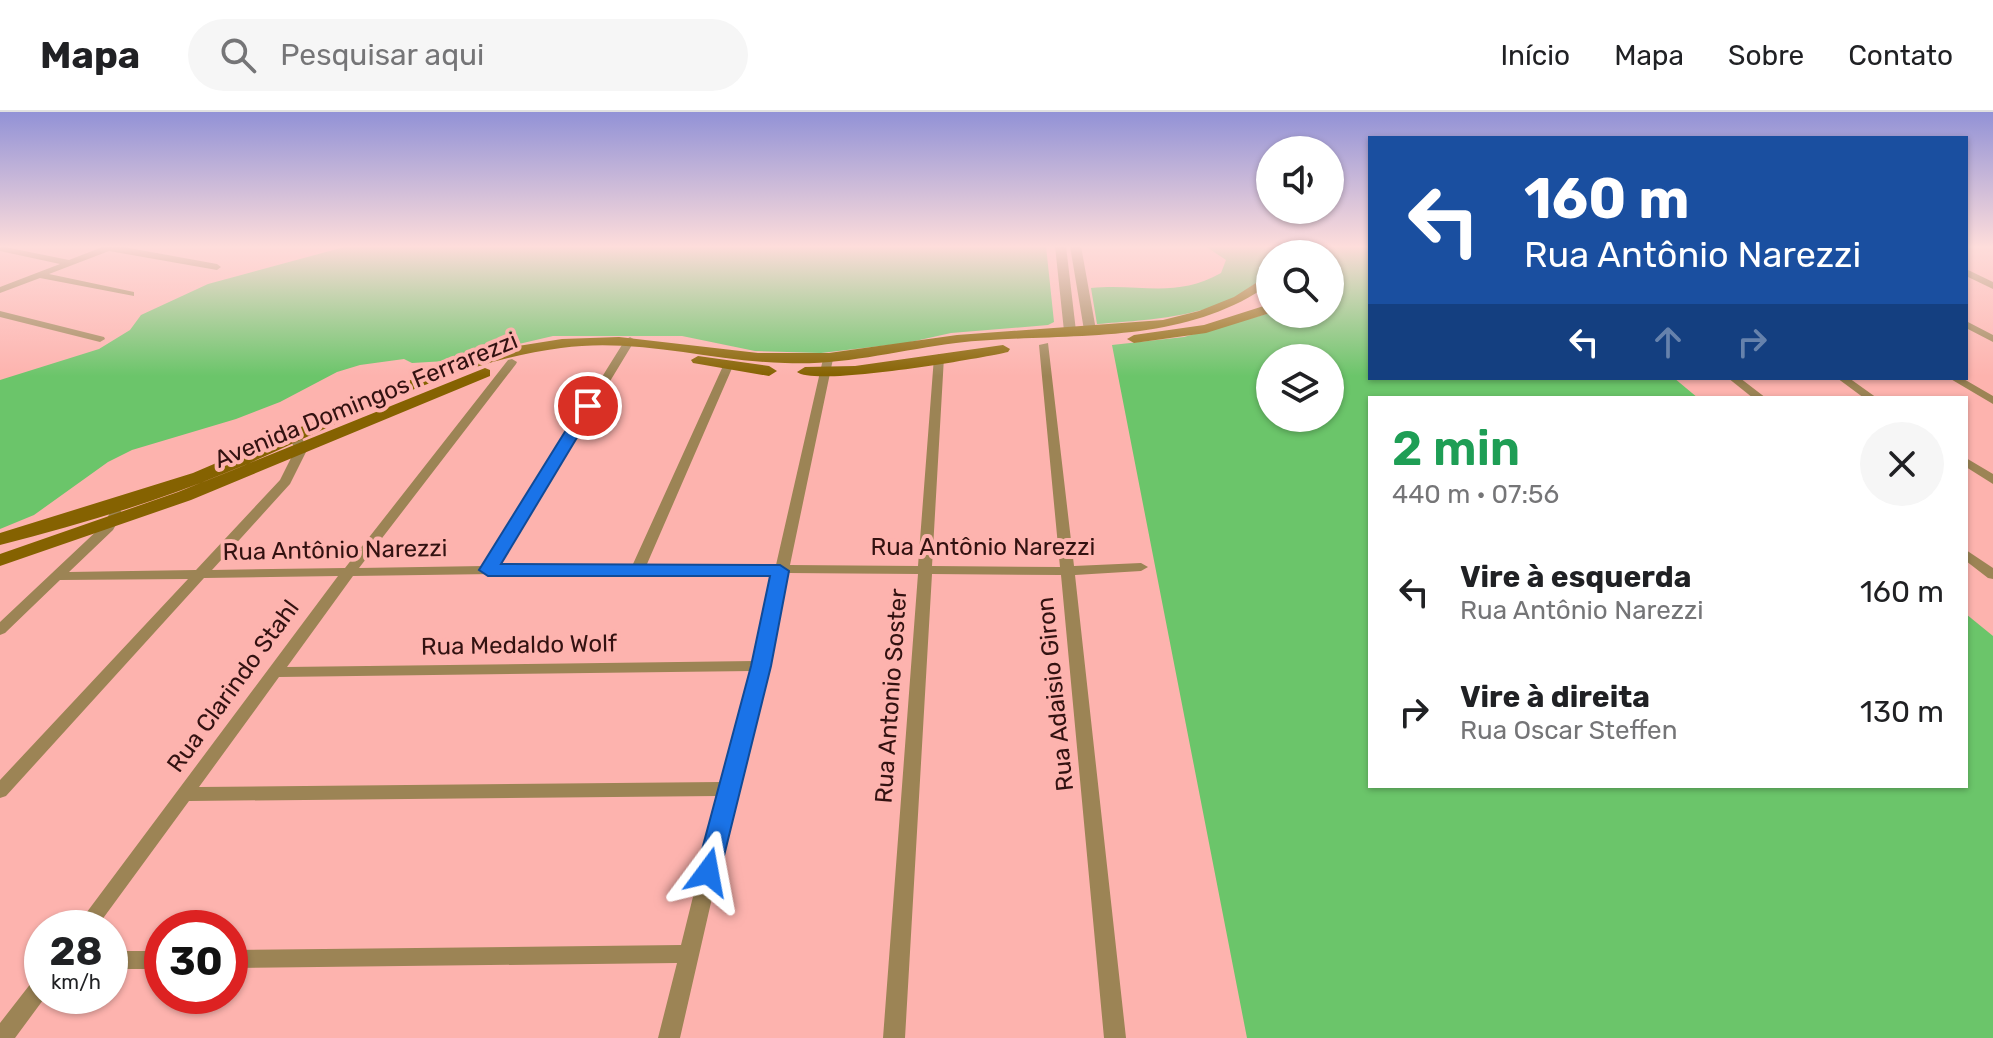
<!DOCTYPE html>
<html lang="pt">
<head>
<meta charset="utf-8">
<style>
  :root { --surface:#fff; --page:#f6f6f6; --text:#202124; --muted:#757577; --line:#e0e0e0 }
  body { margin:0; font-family:Rubik,sans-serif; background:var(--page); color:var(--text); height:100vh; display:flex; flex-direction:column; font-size:30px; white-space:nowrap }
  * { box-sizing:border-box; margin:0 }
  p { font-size:26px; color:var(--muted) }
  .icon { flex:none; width:44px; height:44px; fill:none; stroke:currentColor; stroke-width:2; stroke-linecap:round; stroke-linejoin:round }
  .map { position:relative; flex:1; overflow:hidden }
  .details { position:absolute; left:1368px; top:284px; width:600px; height:392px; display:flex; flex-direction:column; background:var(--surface); border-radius:0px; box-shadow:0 2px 6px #0004 }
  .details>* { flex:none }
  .top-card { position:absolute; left:1368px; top:24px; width:600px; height:244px; border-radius:0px; box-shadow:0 2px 6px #0004; background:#1a4fa0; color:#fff; overflow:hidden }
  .controls { position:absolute; left:1256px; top:24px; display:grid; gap:16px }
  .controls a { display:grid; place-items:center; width:88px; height:88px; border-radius:50%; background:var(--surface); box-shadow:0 2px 6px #0004; font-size:40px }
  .speed { position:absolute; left:24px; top:798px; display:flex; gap:16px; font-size:40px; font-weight:700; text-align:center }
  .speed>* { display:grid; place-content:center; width:104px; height:104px; border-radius:50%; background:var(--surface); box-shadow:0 2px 6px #0004; line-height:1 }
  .speed small { font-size:20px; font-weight:400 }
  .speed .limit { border:12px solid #d22; background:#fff; color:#111 }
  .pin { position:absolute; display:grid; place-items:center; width:68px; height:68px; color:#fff; margin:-34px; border:4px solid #fff; border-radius:50%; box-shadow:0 2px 8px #0007 }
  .me { position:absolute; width:88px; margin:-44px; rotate:13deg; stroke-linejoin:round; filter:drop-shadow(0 0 6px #0008) }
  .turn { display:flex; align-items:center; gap:28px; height:168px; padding:0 24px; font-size:36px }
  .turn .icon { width:104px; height:104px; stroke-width:2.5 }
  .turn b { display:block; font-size:56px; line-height:68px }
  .lanes { display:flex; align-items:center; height:76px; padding:0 24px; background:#0003; justify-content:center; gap:40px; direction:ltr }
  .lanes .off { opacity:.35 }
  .round { display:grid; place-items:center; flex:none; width:84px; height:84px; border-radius:42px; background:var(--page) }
  .head { display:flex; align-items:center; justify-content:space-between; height:136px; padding:0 24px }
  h1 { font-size:48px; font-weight:600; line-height:60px; color:#1e9e55 }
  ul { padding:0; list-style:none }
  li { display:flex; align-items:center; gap:24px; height:120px; padding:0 24px }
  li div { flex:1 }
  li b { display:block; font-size:30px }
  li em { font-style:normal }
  header { display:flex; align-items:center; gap:48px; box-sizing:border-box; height:112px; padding:0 40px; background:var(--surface); border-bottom:2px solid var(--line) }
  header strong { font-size:38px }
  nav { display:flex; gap:44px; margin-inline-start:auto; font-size:28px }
  .search { width:560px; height:72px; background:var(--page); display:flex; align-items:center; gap:20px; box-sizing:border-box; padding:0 28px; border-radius:44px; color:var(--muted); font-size:30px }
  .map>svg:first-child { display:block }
</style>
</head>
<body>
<header>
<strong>Mapa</strong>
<div class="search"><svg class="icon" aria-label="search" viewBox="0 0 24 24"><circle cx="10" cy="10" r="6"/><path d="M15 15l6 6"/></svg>Pesquisar aqui</div>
<nav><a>Início</a><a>Mapa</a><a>Sobre</a><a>Contato</a></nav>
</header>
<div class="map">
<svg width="1993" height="926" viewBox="0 0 1993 926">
  <rect width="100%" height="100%" fill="#fdb3ae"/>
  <path fill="#6bc56a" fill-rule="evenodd" d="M348 134H1046L1054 210 1048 213 951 221 906 231 821 241 755 239 682 224H553L446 249 412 251 404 247 360 253 337 260 280 290 236 307 132 338 108 350 34 403 0 417V268L99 237 130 218 141 203 208 172Z
    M1205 134H1276C1272 143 1269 157 1261 166 1225 205 1147 208 1097 212L1091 176C1140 171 1175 187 1221 161L1226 148Z
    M1331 134H1370V266H1674L1698 286H1370V674H1966V502L1993 524V926H1247L1112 233 1184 225 1270 201 1330 202V142H1326ZM1270 246H1330V306H1270Z"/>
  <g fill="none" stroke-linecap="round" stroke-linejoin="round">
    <path fill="#9c8455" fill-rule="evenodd" d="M0 134 69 148 105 134H118L217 152 221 155 217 158 109 139 49 162 134 180V184L40 166 0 181V175L60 152 0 139Z
      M1966 157 1993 170V177L1966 164Z
      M0 199 104 225 105 227 100 230 0 205Z
      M1966 209 1993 223V230L1966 216Z
      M630 225 635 228 498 454 633 452 723 254 728 251 733 254 647 452 776 453 823 247 828 244 833 247 790 453 918 454 934 245 939 242 944 245 932 454 1060 455 1039 233 1048 231 1074 454 1141 451 1148 455 1141 459 1075 463 1126 926H1104L1061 463 932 462 905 926H883L918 462 788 461 769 554 737 677 680 926H658L677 851 230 856V838L681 833 718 684 189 689 96 816H75L338 464 204 466 6 684 0 686V668L188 467 60 468 5 521 0 523V510L103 413 111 399H121L122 402 113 418 69 460 196 458 280 368 295 338 289 323 295 319 301 323 307 338 290 372 212 458 345 456 508 248 512 247 517 250 516 252 359 456 484 454 625 228ZM638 460 774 461 754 549 287 555 353 464ZM752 559 721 670 199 675 279 565Z
      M1728 266H1740L1766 286H1753Z
      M1837 266H1849L1877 286H1864Z
      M1949 266H1962L1993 284V292Z
      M1966 346 1993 362V372L1966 355Z
      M1966 438 1993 456V467L1988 466 1966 449Z
      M110 839H162V857H110Z
      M42 864V884H46L15 926H0V911L35 866Z"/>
    <path fill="#9c8455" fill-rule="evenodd" d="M1055 134H1066L1076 219 1070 223 1064 219Z
      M1070 134H1081L1096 218 1095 221 1084 218Z"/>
    <path fill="#856201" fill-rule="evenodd" d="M1277 134H1289L1287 142H1275Z
      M1316 134H1328L1324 142H1312Z
      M1270 162V172C1178 237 1062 219 956 231 899 238 843 254 785 251 710 249 636 225 561 236 444 251 341 313 233 358 159 389 79 413 0 433V421L193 361 427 261 518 234 562 227 619 225 758 241H829L957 223 1163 208 1199 199 1234 185Z
      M1270 192V201L1206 221 1134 231 1127 227 1134 223 1204 213Z
      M1003 233 1010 237 1008 240C978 247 815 275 797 260L805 255 855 254Z
      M698 244 769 254 777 259 769 264 693 251 691 248Z
      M485 256 490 258V264L191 388 0 454V442L178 380Z"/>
  </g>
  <linearGradient id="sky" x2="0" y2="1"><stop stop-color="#9292d6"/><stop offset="0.51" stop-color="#fedddb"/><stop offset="1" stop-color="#fedddb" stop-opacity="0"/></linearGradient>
  <rect width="1993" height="264" fill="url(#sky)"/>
  <path fill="#1a73e8" stroke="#114b97" stroke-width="2" d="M588 290 596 294 501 452 780 453 789 459 771 554 720 760 717 767 708 770 699 767 696 760 751 554 770 464H488L479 458 581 294Z"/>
  <g text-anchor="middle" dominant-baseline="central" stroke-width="8" stroke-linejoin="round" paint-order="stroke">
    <g font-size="24" fill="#331211" stroke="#fdb3ae">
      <text transform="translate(366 288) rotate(-22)">Avenida Domingos Ferrarezzi</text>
      <text x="983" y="435">Rua Antônio Narezzi</text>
      <text transform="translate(335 438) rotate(-1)">Rua Antônio Narezzi</text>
      <text transform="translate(519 533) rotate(-1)">Rua Medaldo Wolf</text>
      <text transform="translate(233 574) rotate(-54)">Rua Clarindo Stahl</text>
      <text transform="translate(1055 582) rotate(-96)">Rua Adaisio Giron</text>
      <text transform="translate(891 584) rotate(-86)">Rua Antonio Soster</text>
    </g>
  </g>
</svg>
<div class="controls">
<a><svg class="icon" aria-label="sound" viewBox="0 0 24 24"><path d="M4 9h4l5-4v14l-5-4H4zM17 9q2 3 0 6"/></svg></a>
<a><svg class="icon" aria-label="search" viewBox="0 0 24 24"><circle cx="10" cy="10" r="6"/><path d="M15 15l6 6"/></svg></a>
<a><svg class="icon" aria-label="layers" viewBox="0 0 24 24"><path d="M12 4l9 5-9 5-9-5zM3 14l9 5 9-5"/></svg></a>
</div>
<div class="speed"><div>28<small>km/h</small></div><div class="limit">30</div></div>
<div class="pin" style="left:588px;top:294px;background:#d93025"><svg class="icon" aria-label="arrive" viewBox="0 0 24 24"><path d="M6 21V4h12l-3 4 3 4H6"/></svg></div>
<svg class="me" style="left:708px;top:760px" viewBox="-20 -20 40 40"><path d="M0-17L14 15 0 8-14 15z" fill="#1a73e8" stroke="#fff" stroke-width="4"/></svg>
<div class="top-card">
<div class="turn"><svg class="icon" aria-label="left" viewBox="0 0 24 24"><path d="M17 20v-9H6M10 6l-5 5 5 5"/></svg><div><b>160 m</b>Rua Antônio Narezzi</div></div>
<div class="lanes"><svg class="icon" aria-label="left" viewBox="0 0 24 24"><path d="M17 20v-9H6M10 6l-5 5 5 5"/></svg><svg class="icon off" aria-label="ahead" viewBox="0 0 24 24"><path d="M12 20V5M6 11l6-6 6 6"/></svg><svg class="icon off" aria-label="right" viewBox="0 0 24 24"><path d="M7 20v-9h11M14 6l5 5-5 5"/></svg></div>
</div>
<section class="details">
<div class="head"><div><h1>2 min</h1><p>440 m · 07:56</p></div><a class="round"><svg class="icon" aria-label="close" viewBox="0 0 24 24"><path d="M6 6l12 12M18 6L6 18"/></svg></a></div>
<ul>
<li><svg class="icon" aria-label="left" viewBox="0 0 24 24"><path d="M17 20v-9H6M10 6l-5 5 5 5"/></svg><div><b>Vire à esquerda</b><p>Rua Antônio Narezzi</p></div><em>160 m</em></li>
<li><svg class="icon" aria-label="right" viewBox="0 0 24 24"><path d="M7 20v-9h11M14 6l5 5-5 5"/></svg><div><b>Vire à direita</b><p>Rua Oscar Steffen</p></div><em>130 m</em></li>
</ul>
</section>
</div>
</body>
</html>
